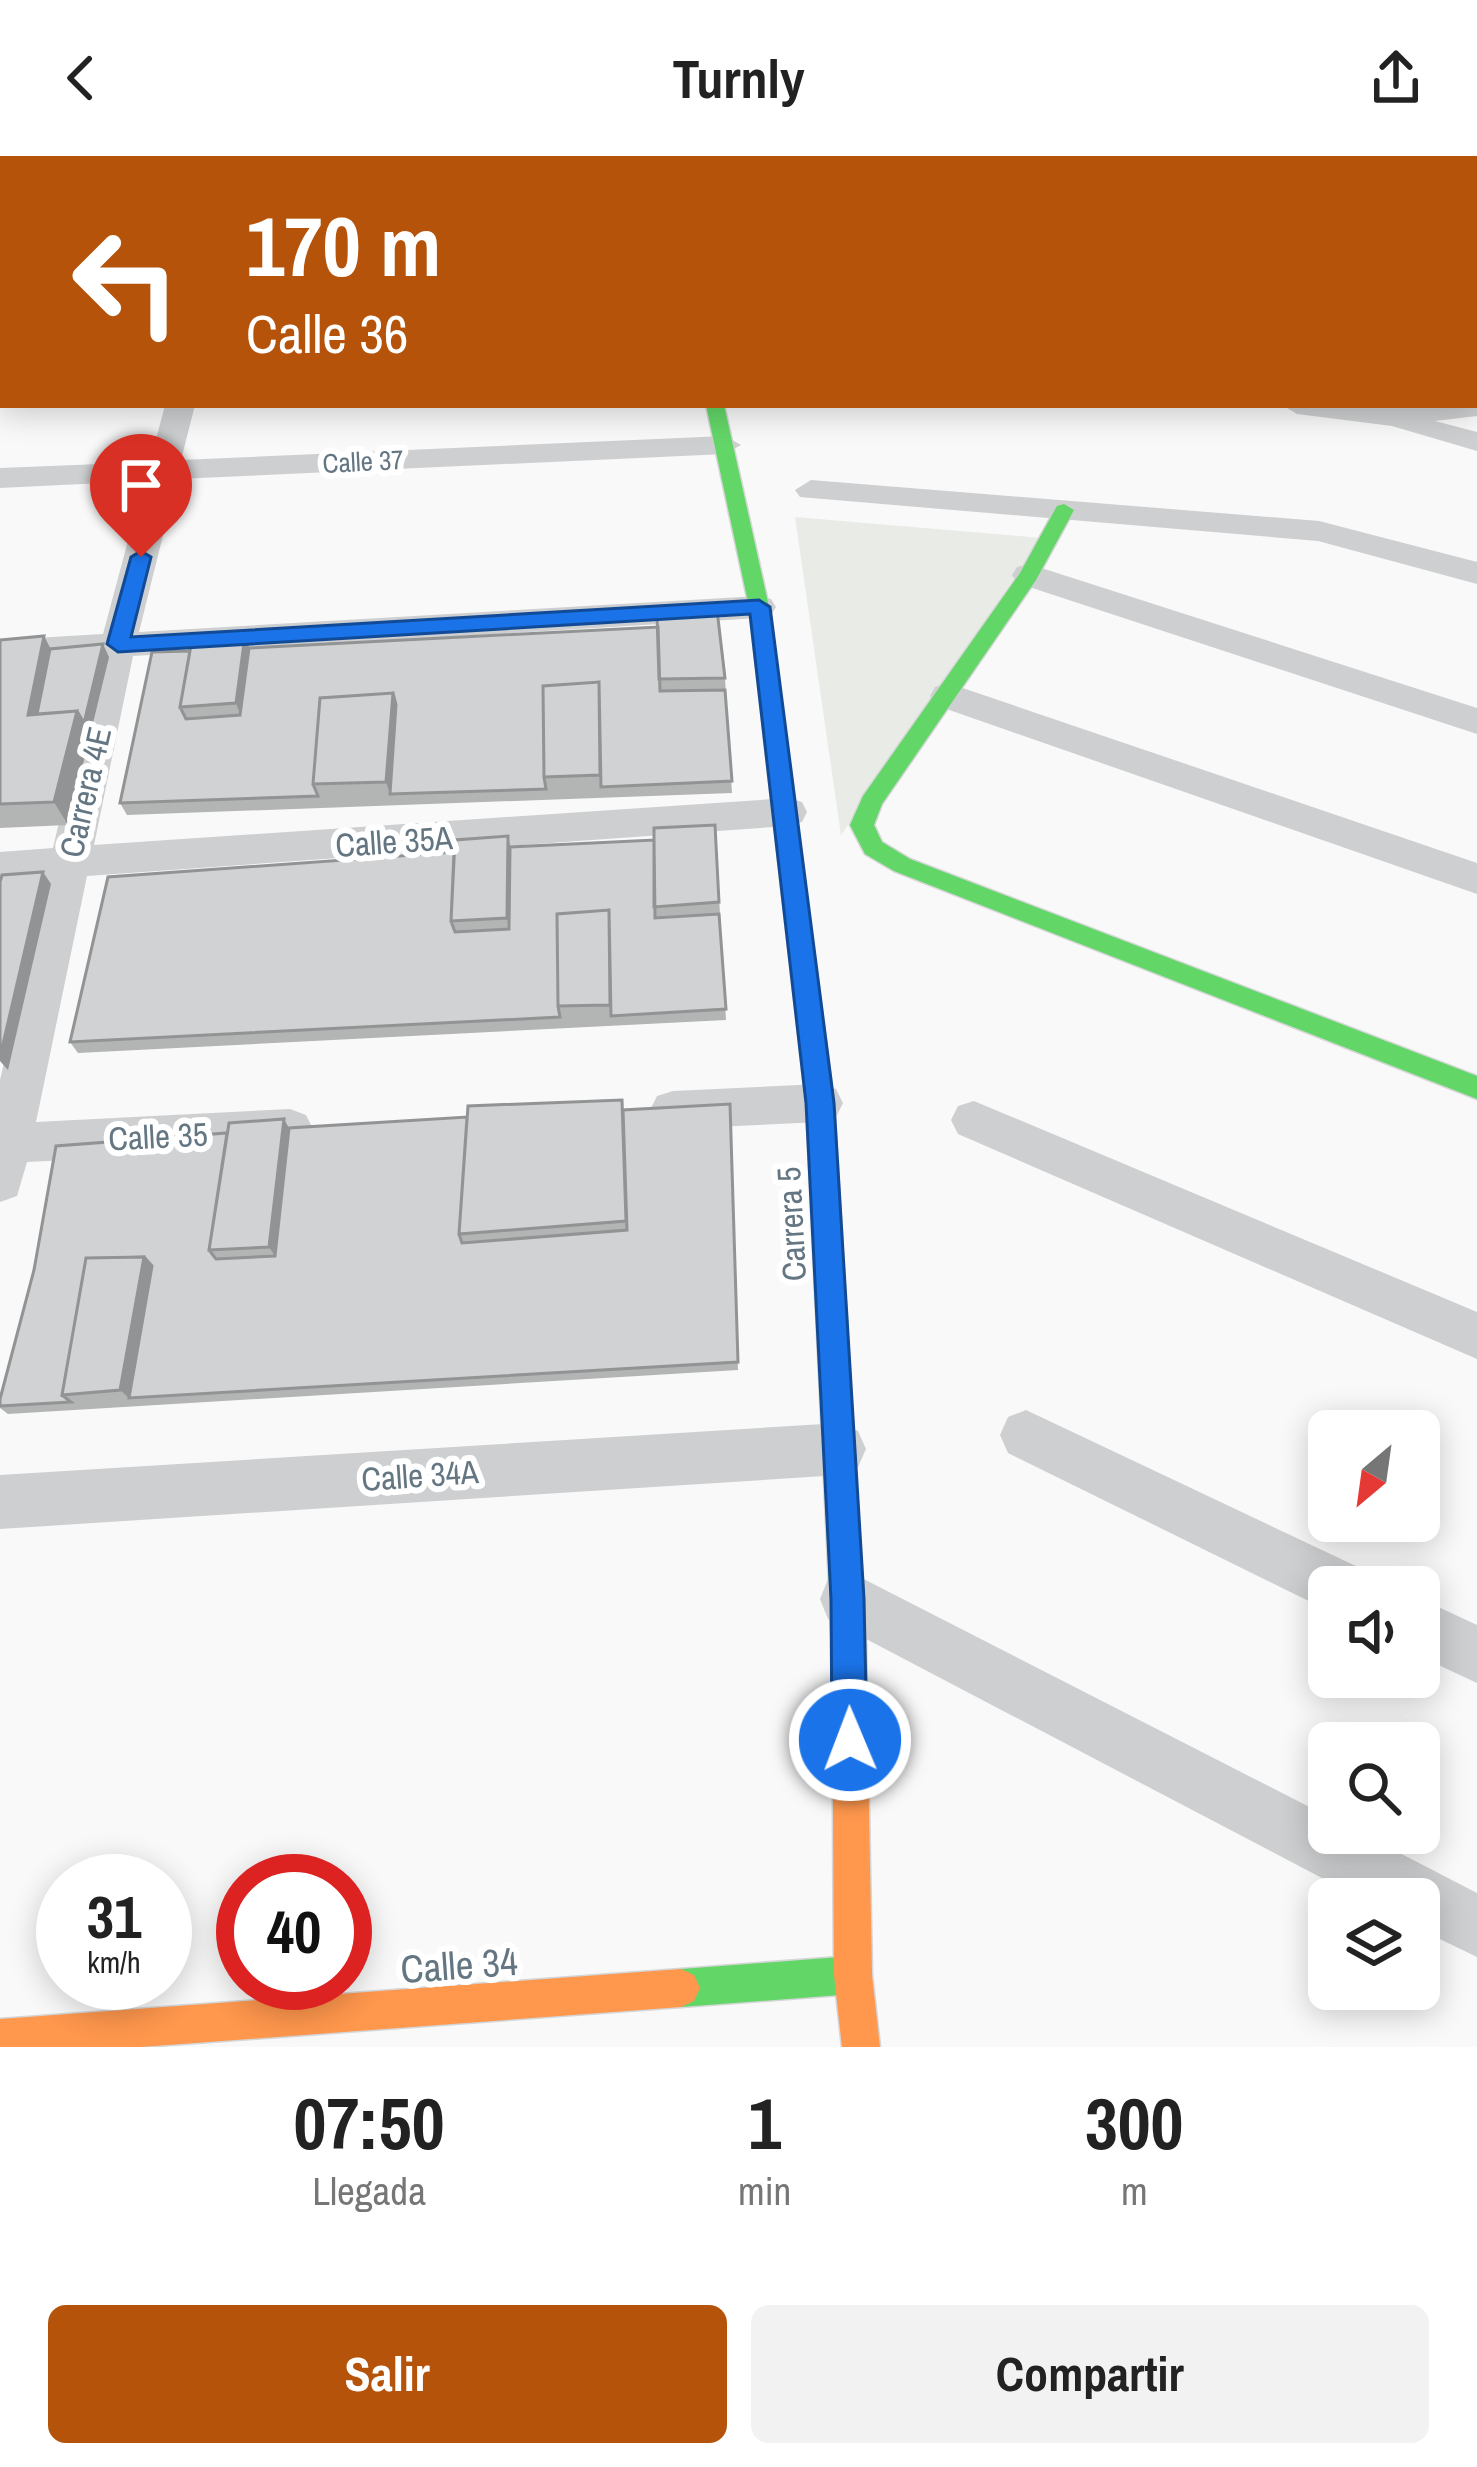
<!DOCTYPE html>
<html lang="es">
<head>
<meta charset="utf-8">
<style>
  :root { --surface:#fff; --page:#f2f2f2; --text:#222; --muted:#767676; --accent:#b45309 }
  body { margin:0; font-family:"Archivo Narrow",sans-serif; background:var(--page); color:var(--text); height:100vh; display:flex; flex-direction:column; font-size:45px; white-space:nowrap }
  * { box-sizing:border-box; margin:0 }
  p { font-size:39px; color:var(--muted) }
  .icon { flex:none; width:66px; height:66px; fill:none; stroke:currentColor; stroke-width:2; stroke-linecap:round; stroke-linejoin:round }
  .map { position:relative; height:1891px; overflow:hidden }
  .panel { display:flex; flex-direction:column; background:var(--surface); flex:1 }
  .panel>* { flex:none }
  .top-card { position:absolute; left:0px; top:0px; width:1479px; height:252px; box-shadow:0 6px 30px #0003; background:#b45309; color:#fff; overflow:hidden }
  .needle { width:78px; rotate:209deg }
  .buttons { position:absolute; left:1308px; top:1254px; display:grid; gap:24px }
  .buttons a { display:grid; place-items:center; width:132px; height:132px; border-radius:18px; background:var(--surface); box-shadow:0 6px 30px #0003; font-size:60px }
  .speed { position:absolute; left:36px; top:1698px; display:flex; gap:24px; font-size:60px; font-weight:700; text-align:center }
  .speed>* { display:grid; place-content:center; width:156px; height:156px; border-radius:50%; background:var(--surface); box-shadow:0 6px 30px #0003; line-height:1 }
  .speed small { font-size:30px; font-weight:400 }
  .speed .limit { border:18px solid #d22; background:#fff; color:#111 }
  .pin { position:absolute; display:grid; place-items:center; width:102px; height:102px; color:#fff; margin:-123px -51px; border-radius:50% 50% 50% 0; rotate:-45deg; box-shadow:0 0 12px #0007 }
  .pin .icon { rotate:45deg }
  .me { position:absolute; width:132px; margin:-66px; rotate:359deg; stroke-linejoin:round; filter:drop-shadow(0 0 9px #0008) }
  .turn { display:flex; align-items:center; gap:42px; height:252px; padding:0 48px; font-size:54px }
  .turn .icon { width:156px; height:156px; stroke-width:2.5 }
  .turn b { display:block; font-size:84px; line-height:102px }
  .eta { display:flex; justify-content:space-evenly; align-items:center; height:204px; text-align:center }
  .eta b { font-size:72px; font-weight:800; line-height:84px }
  .primary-button { display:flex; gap:24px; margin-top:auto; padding:24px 48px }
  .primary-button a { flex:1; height:138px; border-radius:18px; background:var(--accent); color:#fff; font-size:48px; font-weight:800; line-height:138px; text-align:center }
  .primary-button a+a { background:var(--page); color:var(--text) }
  header { display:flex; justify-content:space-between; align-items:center; height:156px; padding:0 48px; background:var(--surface); font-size:54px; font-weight:800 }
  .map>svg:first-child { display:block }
</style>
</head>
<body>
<header><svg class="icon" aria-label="back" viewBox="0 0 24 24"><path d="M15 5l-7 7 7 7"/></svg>Turnly<svg class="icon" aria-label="share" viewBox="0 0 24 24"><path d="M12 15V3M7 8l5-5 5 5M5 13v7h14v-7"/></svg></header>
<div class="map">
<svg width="1477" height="1891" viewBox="0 0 1477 1891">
  <rect width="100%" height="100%" fill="#f9f9f9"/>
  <path fill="#e8ebe6" d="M795 361 1041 382 841 679Z"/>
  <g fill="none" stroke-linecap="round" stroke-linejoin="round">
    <g stroke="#d5d6d7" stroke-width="3">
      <path id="fast" d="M706 249H724L769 451 834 947 866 1490 861 1502 849 1507 837 1502 832 1490 806 947 749 451Z
        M1064 348 1074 354 1036 424 882 648 874 669 882 686 910 703 1477 920V943L894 715 865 698 850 669 863 640 1020 417 1057 350Z
        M853 1800 866 1806 872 1819 866 1832 853 1838 681 1851 668 1845 662 1832 668 1819 681 1813Z"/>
    </g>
    <g stroke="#d5d6d7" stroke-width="3">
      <path id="slow" d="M849 1473 861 1478 866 1490 872 1819 880 1891H842L834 1819 832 1490 837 1478Z
        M681 1813 694 1819 700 1832 694 1845 681 1851 141 1891H0V1863Z"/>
    </g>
    <g stroke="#d5d6d7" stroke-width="3">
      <path id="jam" d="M621 0H637L638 3H622Z"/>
    </g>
    <path fill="#cecfd0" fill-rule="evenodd" d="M241 0H267L240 3Z
      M3 55V71L0 72V56Z
      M0 171H3V189H0Z
      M1477 242V260L1435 265 1477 276V295L1392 270 1297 258 1282 249H1476Z
      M165 249H195L181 304 725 280 741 289 725 298 177 323 139 476 759 440 771 443 776 451 771 459 759 462 133 500 94 689 788 642 802 646 807 656 802 666 788 670 87 720 36 966 290 953 306 959 313 973 306 987 290 993 27 1006 17 1040 0 1046V924L46 723 0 726V696L53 692 97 502 0 508V484L103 478 144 325 0 332V312L150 306Z
      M811 324 1319 365 1477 406V428L1318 385 800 341 795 334Z
      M1029 408 1477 552V578L1017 427 1012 419 1017 411Z
      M948 527 1477 707V738L935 549 930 540 935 531Z
      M820 928 836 933 843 947 836 961 820 966 673 973 657 968 650 954 657 940 673 935Z
      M974 945 1477 1156V1203L958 978 951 964 958 950Z
      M1026 1254 1358 1411 1366 1431H1329V1455L1008 1297 1000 1279 1008 1261Z
      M840 1267 858 1275 866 1293 858 1311 840 1319 0 1373V1319Z
      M848 1415 1329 1661V1677H1361L1477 1737V1801L1419 1773V1743H1362L828 1463 820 1443 828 1423Z
      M1419 1442 1477 1469V1527L1419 1500Z"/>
    <use href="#fast" fill="#63d668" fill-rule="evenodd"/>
    <use href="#slow" fill="#ff974d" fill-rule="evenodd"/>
    <use href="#jam" fill="#b3261e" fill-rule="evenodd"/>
  </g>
  <path fill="#b3b5b5" d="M44 480 50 493 109 501 68 669 0 672V484Z
    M245 480 249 492 725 522 732 637 127 659 120 647 190 495Z
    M715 669 726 864 78 897 70 886 510 691 654 684Z
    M730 948 738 1214 8 1258 0 1252V1243L289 972Z"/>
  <path fill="#929394" d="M44 480 57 505 45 570 28 559Z
    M245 480 254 505 245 571 236 547Z
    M103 488 109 501 90 579 84 567Z
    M393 537 400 561 390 638 386 626Z
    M77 555 90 579 68 669 54 646Z
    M508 680 513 703 512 785 507 762Z
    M43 716 51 728 8 914 0 905V901Z
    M284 963 295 983 281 1109 269 1091Z
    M144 1101 160 1118 129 1242 120 1234Z"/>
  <path fill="#d0d2d3" stroke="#929394" stroke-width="3" d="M717 454 725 522 659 523 657 458Z
    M658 471 660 535 725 534 732 625 601 631 599 526 543 530 544 621 546 633 390 638 396 549 393 537 320 542 313 628 318 640 120 647 152 496 190 495 180 551 186 563 240 559 249 492Z
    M44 480 28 559 77 555 54 646 0 648V484Z
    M245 480 236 547 180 551 192 483Z
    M103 488 84 567 77 555 37 558 50 493Z
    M599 526 600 619 544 621 543 530Z
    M393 537 386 626 313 628 320 542Z
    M715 669 719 746 654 751V672Z
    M508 680 507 762 451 765 455 684Z
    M654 684 655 762 719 758 726 853 611 860 609 754 557 758 558 850 560 861 70 886 108 721 454 696 451 765 455 776 509 773 510 691Z
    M43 716 0 901V726L2 719Z
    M609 754 610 849 558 850 557 758Z
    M622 944 626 1065 459 1078 468 950Z
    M730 948 738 1206 129 1242 152 1110 144 1101 86 1102 62 1239 71 1246 0 1250V1243L34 1114 56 990 227 977 209 1094 216 1103 275 1100 289 972 467 961 459 1078 462 1087 627 1074 623 954Z
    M284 963 269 1091 209 1094 229 967Z
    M144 1101 120 1234 62 1239 86 1102Z"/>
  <path fill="#1a73e8" stroke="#114b97" stroke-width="3" d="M141 395 151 401 131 481 759 444 770 451 834 947 864 1443 867 1584 862 1597 850 1602 837 1597 832 1584 831 1443 806 947 750 458 118 496 107 488 131 401Z"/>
  <g text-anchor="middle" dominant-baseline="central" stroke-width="12" stroke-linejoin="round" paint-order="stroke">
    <g font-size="27" fill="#657683" stroke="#fff">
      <text transform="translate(363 305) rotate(-3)">Calle 37</text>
    </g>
    <g font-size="33" fill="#657683" stroke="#fff">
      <text transform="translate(85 636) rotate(-77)">Carrera 4E</text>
      <text transform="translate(394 685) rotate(-4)">Calle 35A</text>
      <text transform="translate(158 980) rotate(-3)">Calle 35</text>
      <text transform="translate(791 1068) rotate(-93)">Carrera 5</text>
      <text transform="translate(420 1319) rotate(-4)">Calle 34A</text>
    </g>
    <g font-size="39" fill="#657683" stroke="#fff">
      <text transform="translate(459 1809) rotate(-4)">Calle 34</text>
    </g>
  </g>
</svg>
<div class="buttons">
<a><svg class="needle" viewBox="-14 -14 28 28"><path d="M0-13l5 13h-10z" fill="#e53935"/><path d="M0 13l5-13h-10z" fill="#767676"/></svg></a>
<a><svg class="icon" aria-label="sound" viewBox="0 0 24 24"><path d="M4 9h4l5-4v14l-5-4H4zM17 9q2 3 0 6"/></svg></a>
<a><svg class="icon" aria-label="search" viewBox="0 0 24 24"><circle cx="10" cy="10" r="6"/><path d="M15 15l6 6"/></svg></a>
<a><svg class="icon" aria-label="layers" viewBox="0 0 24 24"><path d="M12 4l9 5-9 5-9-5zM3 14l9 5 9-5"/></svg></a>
</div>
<div class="speed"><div>31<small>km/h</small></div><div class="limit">40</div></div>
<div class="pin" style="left:141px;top:401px;background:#d93025"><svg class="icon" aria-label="arrive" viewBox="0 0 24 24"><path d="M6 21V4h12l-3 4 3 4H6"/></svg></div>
<svg class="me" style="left:850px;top:1584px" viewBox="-20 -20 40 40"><circle r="17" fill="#1a73e8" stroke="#fff" stroke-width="3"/><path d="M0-11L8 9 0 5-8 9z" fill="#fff"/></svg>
<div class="top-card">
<div class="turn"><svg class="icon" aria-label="left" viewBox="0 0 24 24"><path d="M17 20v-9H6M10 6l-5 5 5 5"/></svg><div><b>170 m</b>Calle 36</div></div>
</div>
</div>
<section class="panel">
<div class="eta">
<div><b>07:50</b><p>Llegada</p></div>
<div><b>1</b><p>min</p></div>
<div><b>300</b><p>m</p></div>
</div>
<div class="primary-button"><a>Salir</a><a>Compartir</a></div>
</section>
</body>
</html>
